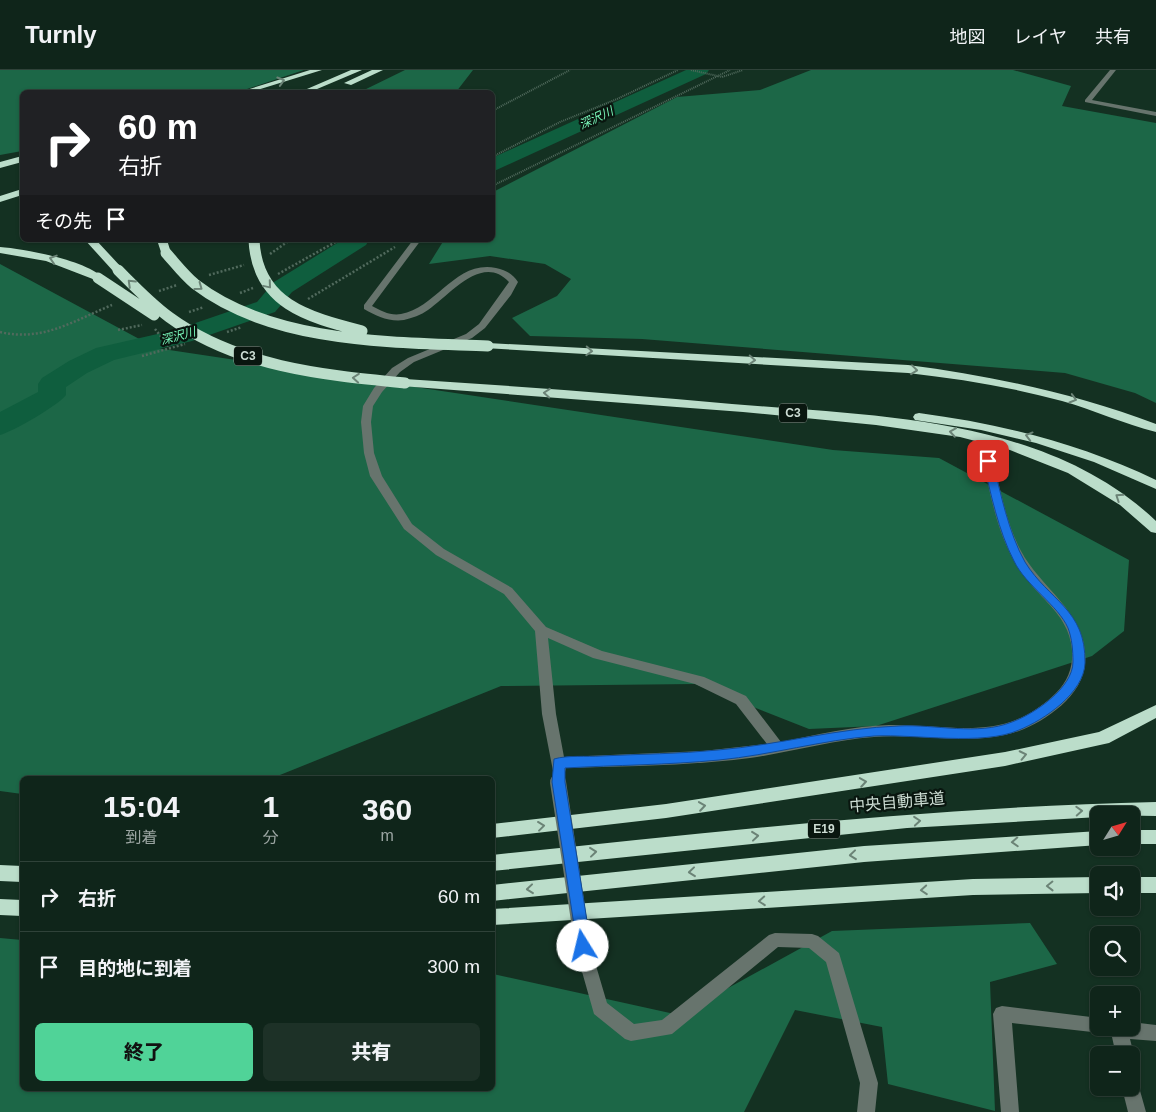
<!DOCTYPE html>
<html lang="ja">
<head>
<meta charset="utf-8">
<style>
  :root { --surface:#0f251a; --page:#1d3127; --text:#f1f3f6; --muted:#9ba5a2; --line:#2f4239; --accent:#50d398 }
  body { margin:0; font-family:Helvetica,"Noto Sans JP",sans-serif; background:var(--page); color:var(--text); height:100vh; display:flex; flex-direction:column; font-size:19px; white-space:nowrap }
  * { box-sizing:border-box; margin:0 }
  p { font-size:16px; color:var(--muted) }
  .icon { flex:none; width:28px; height:28px; fill:none; stroke:currentColor; stroke-width:2; stroke-linecap:round; stroke-linejoin:round }
  .map { position:relative; flex:1; overflow:hidden }
  .details { position:absolute; left:20px; top:706px; width:475px; height:315px; display:flex; flex-direction:column; background:var(--surface); border-radius:8px; box-shadow:0 1px 4px #0004,0 0 0 1px var(--line) }
  .details>* { flex:none }
  .banner { position:absolute; left:20px; top:20px; width:475px; height:152px; border-radius:8px; box-shadow:0 1px 4px #0004,0 0 0 1px var(--line); background:#202124; color:#fff; overflow:hidden }
  .needle { width:32px; rotate:53deg }
  .fabs { position:absolute; left:1090px; top:736px; display:grid; gap:10px }
  .fabs a { display:grid; place-items:center; width:50px; height:50px; border-radius:8px; background:var(--surface); box-shadow:0 1px 4px #0004,0 0 0 1px var(--line); font-size:25px }
  .pin { position:absolute; display:grid; place-items:center; width:42px; height:42px; color:#fff; margin:-21px; border-radius:10px; box-shadow:0 2px 8px #0006 }
  .me { position:absolute; width:55px; margin:-28px; rotate:351deg; stroke-linejoin:round; filter:drop-shadow(0 0 4px #0008) }
  .turn { display:flex; align-items:center; gap:18px; height:105px; padding:0 15px; font-size:22px }
  .turn .icon { width:65px; height:65px; stroke-width:2.5 }
  .turn b { display:block; font-size:35px; line-height:42px }
  .then { display:flex; align-items:center; height:48px; padding:0 15px; background:#0003; gap:10px; font-size:19px }
  .eta { display:flex; justify-content:space-evenly; align-items:center; height:85px; text-align:center }
  .eta b { font-size:30px; font-weight:800; line-height:35px }
  .action { display:flex; gap:10px; margin-top:auto; padding:10px 15px }
  .action a { flex:1; height:58px; border-radius:8px; background:var(--accent); color:#111; font-size:20px; font-weight:800; line-height:58px; text-align:center }
  .action a+a { background:var(--page); color:var(--text) }
  ul { padding:0; list-style:none }
  li { display:flex; align-items:center; gap:15px; height:70px; padding:0 15px; border-top:1px solid var(--line) }
  li div { flex:1 }
  li b { display:block; font-size:19px }
  li em { font-style:normal }
  header { display:flex; align-items:center; gap:30px; box-sizing:border-box; height:70px; padding:0 25px; background:var(--surface); border-bottom:1px solid var(--line) }
  header strong { font-size:24px }
  nav { display:flex; gap:28px; margin-inline-start:auto; font-size:18px }
  .map>svg:first-child { display:block }
</style>
</head>
<body>
<header>
<strong>Turnly</strong>
<nav><a>地図</a><a>レイヤ</a><a>共有</a></nav>
</header>
<div class="map">
<svg width="1156" height="1042" viewBox="0 0 1156 1042">
  <rect width="100%" height="100%" fill="#143122"/>
  <path fill="#1c6747" d="M0 0H304L238 22H22V81L0 85Z
    M405 0H473L456 22H360Z
    M811 0H1013L1071 16 1062 36 1156 53V333L1135 323 1065 303 642 269 530 266 512 248 557 226 571 209 545 194 490 186 429 194 444 170H492L493 122 677 27 760 20Z
    M0 194 156 278 833 380 939 388 1129 490 1124 561 1092 586 876 656 809 659 695 614 501 616 270 709H22V724L0 721Z
    M1030 853 1057 894 990 912 995 1041 888 1014 882 957 795 940 744 1042H0V868L22 870V1019H492L493 904 679 945 832 861Z"/>
  <g fill="none" stroke-linecap="round" stroke-linejoin="round">
    <path fill="#0f5e3e" fill-rule="evenodd" d="M686 0H709L706 4 492 102V88Z
      M342 170H369L366 175 292 222 275 242 192 271 114 290 87 303 66 317V325C59 335 12 362 0 365V342L38 322V314L42 308 69 291 96 278 175 260 257 232 274 212Z"/>
    <path stroke="#516a5d" stroke-width="2" stroke-dasharray="1 1" stroke-linecap="butt" d="M691 0 722 7 743 0
      M492 41 570 0
      M492 87 560 52 617 29 678 0
      M492 116 730 0"/>
    <path stroke="#516a5d" stroke-width="2.5" stroke-dasharray="2 2" stroke-linecap="butt" d="M270 184 290 170
      M278 204 339 170
      M209 205 244 195
      M159 221 177 215
      M240 223 253 218
      M308 229 395 177
      M189 242 204 237
      M155 259 170 278
      M118 260 142 255
      M0 262C43 272 73 251 112 235
      M227 262 242 257
      M142 286 185 274"/>
    <path fill="#67746d" fill-rule="evenodd" d="M1110 0H1116L1092 30 1156 42V46L1085 32V30Z
      M413 170H421L372 236C381 241 391 246 401 244 437 238 455 190 496 198 506 200 513 204 518 212L511 225 485 258 472 268 414 292 400 302 382 322 373 336 371 352 374 383 382 406 412 454 444 479 512 518 546 557 602 581 704 607 746 626 781 672C816 665 853 656 889 655 954 654 1004 674 1056 623 1074 605 1076 582 1067 560 1058 539 1038 525 1025 507 999 473 992 432 983 391L988 388 993 391C1001 421 1006 453 1021 481 1041 519 1090 545 1085 594 1083 625 1046 651 1019 661 973 677 922 663 874 667 833 670 792 682 750 688 689 696 627 696 566 698L564 706 559 708 554 706 542 644 535 561 504 524 436 485 404 459 370 406 364 383 361 352 363 336 374 318 392 298 408 288 466 264 479 254 509 212C482 183 450 225 428 240 421 245 412 248 404 250 389 252 376 246 364 239V235ZM548 568 593 588 695 614 736 634 767 674 703 681 564 687 556 644Z
      M775 863 812 864 818 866 839 883 878 1013 875 1042H857L860 1013 826 892 809 878 778 877 672 964 631 971 625 969 594 944 575 877 577 872 583 870 589 872 607 933 634 954 662 950 769 865Z
      M1002 936 1099 948V958H1131V952L1156 955V971L1130 969 1134 985 1131 991V985H1116L1112 967 1101 963 1012 953 1019 1042H1001L993 944 996 938Z
      M1131 1007 1137 1010 1146 1042H1128L1122 1018H1131Z"/>
    <path fill="#bbddca" fill-rule="evenodd" d="M310 0H322L251 22H240Z
      M351 0H362L310 22H300Z
      M372 0H383L351 15 344 13Z
      M22 86V92L0 98V92Z
      M22 119V125L0 132V126Z
      M85 170H96L122 198V202H114Z
      M157 170H167L171 183 170 185H162Z
      M0 177C25 179 86 190 103 208L98 211 46 191 0 183Z
      M488 273 908 295C993 306 1076 324 1156 354V362C1124 354 1094 340 1062 331 1011 317 960 309 908 303L484 278 482 276Z
      M405 309C514 316 623 324 732 334 875 346 1045 346 1156 451V463L1151 462 1120 435 1068 403 1010 380 960 367 876 355 743 342 401 316 399 313 401 310Z
      M919 343C1002 354 1081 374 1156 410V419L1094 392 1036 373 981 360 915 350 913 347 915 344Z
      M1156 635V648L1109 673 1005 696 666 748 492 768V754L666 734 1005 682 1099 662Z
      M1156 732V746L1099 745V747L907 758 492 801V785C713 762 934 737 1156 732Z
      M1131 760H1156V774H1131Z
      M1099 761V775L864 792 492 831V815L864 776Z
      M0 795 22 796V812L0 811Z
      M1099 807V823L973 825 492 855V839L973 809Z
      M1131 807H1156V823H1131Z
      M0 829 22 830V846L0 845Z"/>
    <path stroke="#67746d" stroke-width="16" d="M558 712 583 877"/>
    <path stroke="#bbddca" stroke-width="11" d="M254 170C257 234 308 247 362 261
      M166 183C175 193 184 205 195 214 273 274 393 272 488 276
      M118 200C134 216 150 233 169 247 237 297 323 305 405 313
      M98 208 154 245"/>
  </g>
  <defs><path id="oneway-chevron" d="M-2-3.5L2.5 0L-2 3.5" fill="none" stroke-width="1.6" stroke-linecap="round" stroke-linejoin="round" transform="scale(1.25)"/></defs>
  <g stroke="#6b8376">
    <use href="#oneway-chevron" transform="translate(281 11) rotate(-17)"/>
    <use href="#oneway-chevron" transform="translate(53 189) rotate(-162)"/>
    <use href="#oneway-chevron" transform="translate(131 213) rotate(-136)"/>
    <use href="#oneway-chevron" transform="translate(268 215) rotate(50)"/>
    <use href="#oneway-chevron" transform="translate(199 217) rotate(36)"/>
    <use href="#oneway-chevron" transform="translate(589 281) rotate(3)"/>
    <use href="#oneway-chevron" transform="translate(752 290) rotate(3)"/>
    <use href="#oneway-chevron" transform="translate(914 300) rotate(6)"/>
    <use href="#oneway-chevron" transform="translate(356 308) rotate(-175)"/>
    <use href="#oneway-chevron" transform="translate(547 323) rotate(-176)"/>
    <use href="#oneway-chevron" transform="translate(1073 329) rotate(16)"/>
    <use href="#oneway-chevron" transform="translate(953 362) rotate(-171)"/>
    <use href="#oneway-chevron" transform="translate(1029 366) rotate(-165)"/>
    <use href="#oneway-chevron" transform="translate(1119 427) rotate(-146)"/>
    <use href="#oneway-chevron" transform="translate(1023 685) rotate(-12)"/>
    <use href="#oneway-chevron" transform="translate(863 712) rotate(-9)"/>
    <use href="#oneway-chevron" transform="translate(702 736) rotate(-8)"/>
    <use href="#oneway-chevron" transform="translate(1079 741) rotate(-3)"/>
    <use href="#oneway-chevron" transform="translate(917 751) rotate(-5)"/>
    <use href="#oneway-chevron" transform="translate(541 756) rotate(-7)"/>
    <use href="#oneway-chevron" transform="translate(755 766) rotate(-6)"/>
    <use href="#oneway-chevron" transform="translate(1015 772) rotate(177)"/>
    <use href="#oneway-chevron" transform="translate(593 782) rotate(-6)"/>
    <use href="#oneway-chevron" transform="translate(853 785) rotate(174)"/>
    <use href="#oneway-chevron" transform="translate(692 802) rotate(174)"/>
    <use href="#oneway-chevron" transform="translate(1050 816) rotate(179)"/>
    <use href="#oneway-chevron" transform="translate(530 819) rotate(174)"/>
    <use href="#oneway-chevron" transform="translate(924 820) rotate(176)"/>
    <use href="#oneway-chevron" transform="translate(762 831) rotate(176)"/>
  </g>
  <path fill="#1a73e8" stroke="#114b97" d="M988 388 993 391C1000 422 1009 464 1025 492 1049 531 1086 539 1085 593 1084 623 1044 650 1019 660 983 676 915 664 874 666 822 670 771 685 719 690 668 695 616 695 565 698V712L591 876 588 881 583 883 578 881 552 712 554 689C568 685 586 687 601 686 640 684 679 684 718 680 779 675 838 658 899 656 936 654 977 666 1012 652 1034 644 1073 618 1073 592 1073 581 1072 568 1068 558 1058 535 1026 516 1014 491 998 460 991 424 983 391Z"/>
  <g text-anchor="middle" dominant-baseline="central" stroke-width="4.5" stroke-linejoin="round" paint-order="stroke">
    <g font-size="12" font-style="italic" fill="#7bf9bc" stroke="#09160f">
      <text transform="translate(596 48) rotate(-25)">深沢川</text>
      <text transform="translate(178 266) rotate(-15)">深沢川</text>
    </g>
    <g fill="#09160f" stroke="#92a198" stroke-width="1">
      <rect x="234" y="276.5" width="28" height="19" rx="4"/>
      <rect x="779" y="333.5" width="28" height="19" rx="4"/>
      <rect x="808" y="749.5" width="32" height="19" rx="4"/>
    </g>
    <g font-size="12" font-weight="bold" fill="#ccdcd3">
      <text x="248" y="286">C3</text>
      <text x="793" y="343">C3</text>
      <text x="824" y="759">E19</text>
    </g>
    <g font-size="16" fill="#ccdcd3" stroke="#09160f">
      <text transform="translate(897 732) rotate(-5)">中央自動車道</text>
    </g>
  </g>
</svg>
<div class="fabs">
<a><svg class="needle" viewBox="-14 -14 28 28"><path d="M0-13l5 13h-10z" fill="#e53935"/><path d="M0 13l5-13h-10z" fill="#9ba5a2"/></svg></a>
<a><svg class="icon" aria-label="sound" viewBox="0 0 24 24"><path d="M4 9h4l5-4v14l-5-4H4zM17 9q2 3 0 6"/></svg></a>
<a><svg class="icon" aria-label="search" viewBox="0 0 24 24"><circle cx="10" cy="10" r="6"/><path d="M15 15l6 6"/></svg></a>
<a>+</a>
<a>−</a>
</div>
<div class="pin" style="left:988px;top:391px;background:#d93025"><svg class="icon" aria-label="arrive" viewBox="0 0 24 24"><path d="M6 21V4h12l-3 4 3 4H6"/></svg></div>
<svg class="me" style="left:583px;top:876px" viewBox="-20 -20 40 40"><circle r="19" fill="#fff"/><path d="M0-13L10 11 0 6-10 11z" fill="#1a73e8"/></svg>
<div class="banner">
<div class="turn"><svg class="icon" aria-label="right" viewBox="0 0 24 24"><path d="M7 20v-9h11M14 6l5 5-5 5"/></svg><div><b>60 m</b>右折</div></div>
<div class="then">その先<svg class="icon" aria-label="arrive" viewBox="0 0 24 24"><path d="M6 21V4h12l-3 4 3 4H6"/></svg></div>
</div>
<section class="details">
<div class="eta">
<div><b>15:04</b><p>到着</p></div>
<div><b>1</b><p>分</p></div>
<div><b>360</b><p>m</p></div>
</div>
<ul>
<li><svg class="icon" aria-label="right" viewBox="0 0 24 24"><path d="M7 20v-9h11M14 6l5 5-5 5"/></svg><div><b>右折</b></div><em>60 m</em></li>
<li><svg class="icon" aria-label="arrive" viewBox="0 0 24 24"><path d="M6 21V4h12l-3 4 3 4H6"/></svg><div><b>目的地に到着</b></div><em>300 m</em></li>
</ul>
<div class="action"><a>終了</a><a>共有</a></div>
</section>
</div>
</body>
</html>
